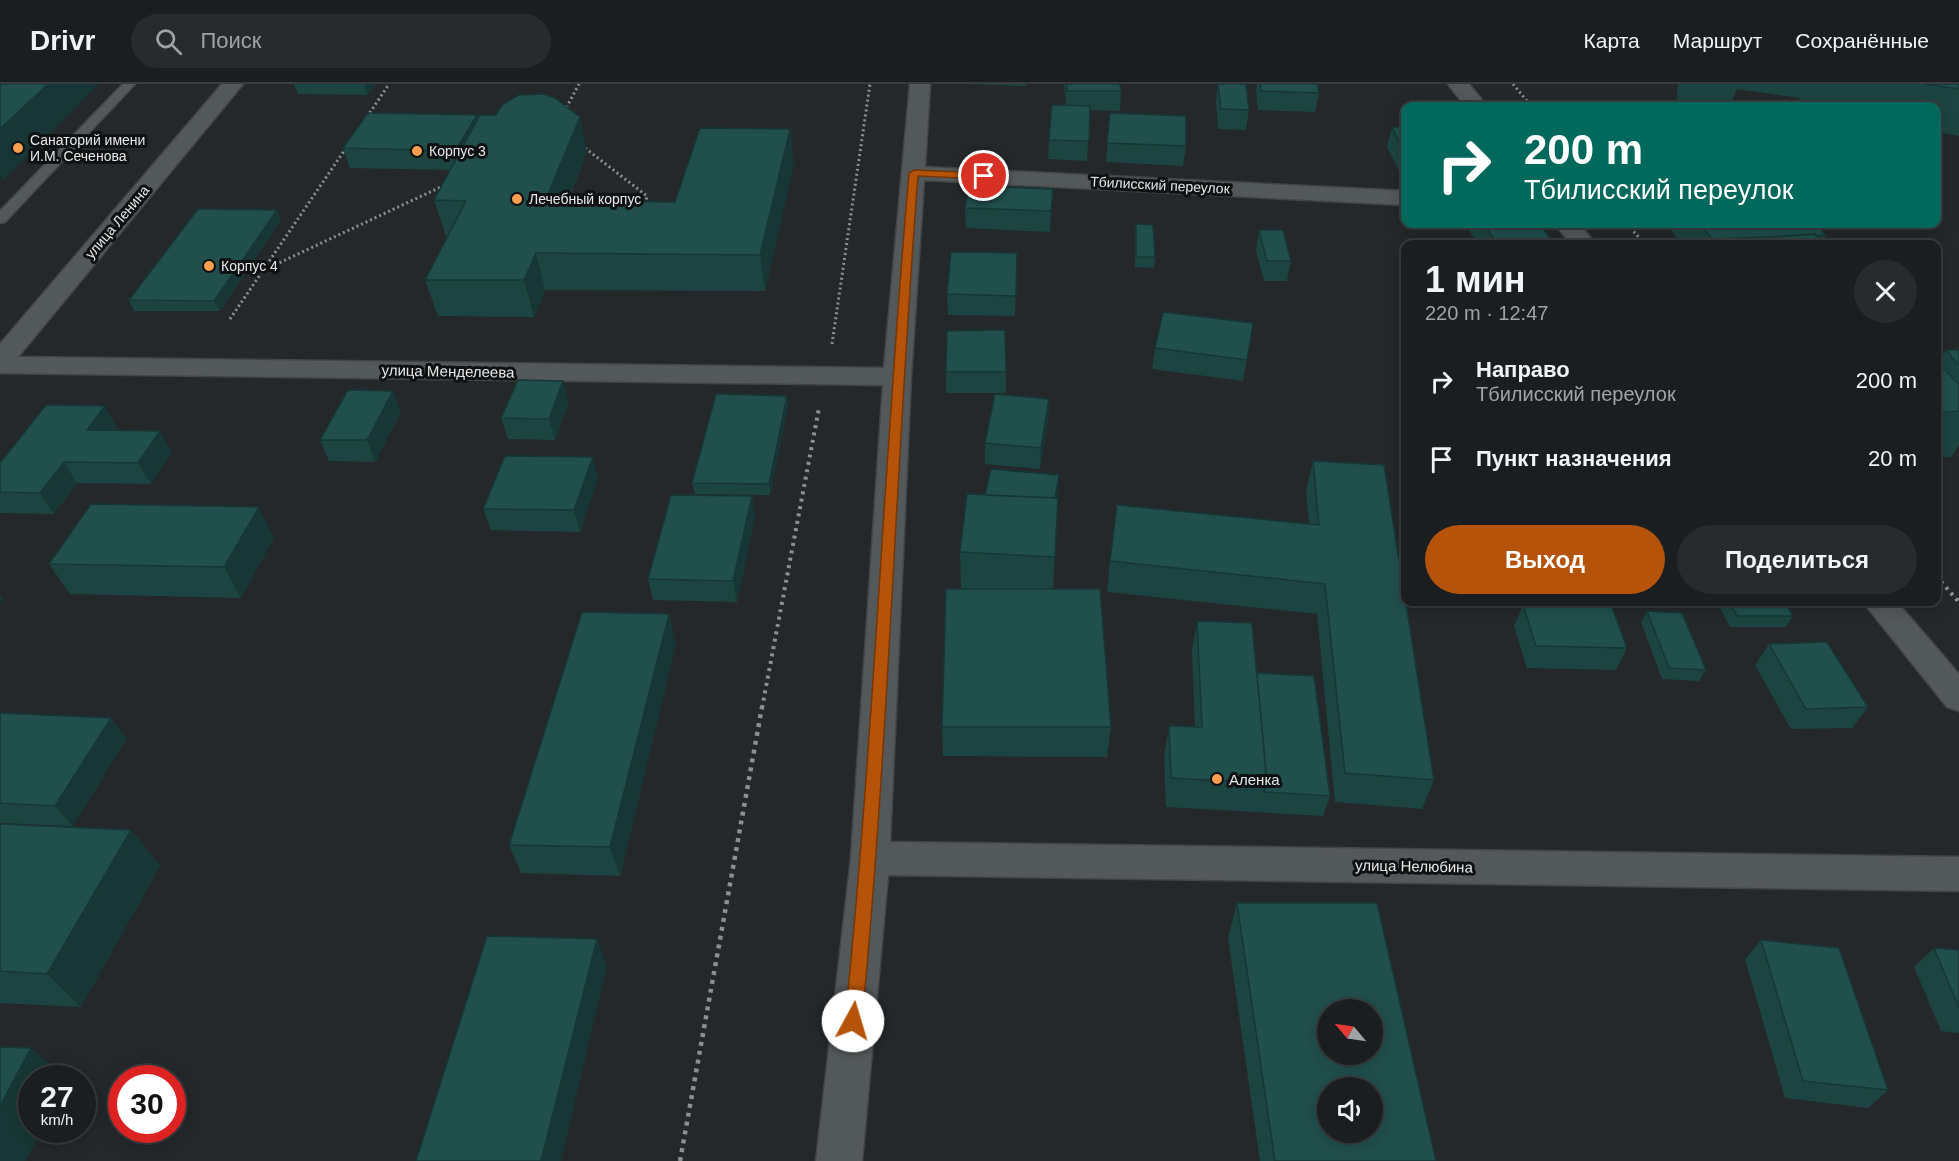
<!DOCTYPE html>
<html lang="ru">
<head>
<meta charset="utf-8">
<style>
  :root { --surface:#1b1e20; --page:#282b2d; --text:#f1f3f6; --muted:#a0a2a5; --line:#393c3e; --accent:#b45309 }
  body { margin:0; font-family:Helvetica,sans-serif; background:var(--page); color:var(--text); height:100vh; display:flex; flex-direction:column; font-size:22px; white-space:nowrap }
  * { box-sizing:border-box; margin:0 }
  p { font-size:20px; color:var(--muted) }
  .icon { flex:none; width:33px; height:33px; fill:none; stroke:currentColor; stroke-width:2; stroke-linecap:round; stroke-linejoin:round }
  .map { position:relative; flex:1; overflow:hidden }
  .drawer { position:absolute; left:1401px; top:156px; width:540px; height:366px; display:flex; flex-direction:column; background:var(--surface); border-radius:12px; box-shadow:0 3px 15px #0003,0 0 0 2px var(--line) }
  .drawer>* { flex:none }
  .banner { position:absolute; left:1401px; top:18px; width:540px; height:126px; border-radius:12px; box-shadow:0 3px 15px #0003,0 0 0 2px var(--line); background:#00695c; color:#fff; overflow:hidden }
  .needle { width:39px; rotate:299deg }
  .fabs { position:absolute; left:1317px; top:915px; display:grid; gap:12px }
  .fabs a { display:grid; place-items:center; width:66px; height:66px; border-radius:50%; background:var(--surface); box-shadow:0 3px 15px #0003,0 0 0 2px var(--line); font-size:30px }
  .speed { position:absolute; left:18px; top:981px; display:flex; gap:12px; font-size:30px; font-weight:700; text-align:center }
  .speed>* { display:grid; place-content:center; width:78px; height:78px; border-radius:50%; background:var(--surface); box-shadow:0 3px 15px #0003,0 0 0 2px var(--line); line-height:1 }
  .speed small { font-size:15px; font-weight:400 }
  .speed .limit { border:9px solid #d22; background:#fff; color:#111 }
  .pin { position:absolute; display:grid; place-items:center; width:51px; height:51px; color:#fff; margin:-26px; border:3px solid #fff; border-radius:50%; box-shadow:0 2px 6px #0007 }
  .me { position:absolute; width:66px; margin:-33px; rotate:6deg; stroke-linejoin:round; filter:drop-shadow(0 0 4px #0008) }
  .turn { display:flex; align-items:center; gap:21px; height:126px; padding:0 24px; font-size:27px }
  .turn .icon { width:78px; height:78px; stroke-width:2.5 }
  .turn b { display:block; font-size:42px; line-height:51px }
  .round { display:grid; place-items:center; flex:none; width:63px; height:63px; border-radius:32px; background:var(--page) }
  .head { display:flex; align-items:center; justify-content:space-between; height:102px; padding:0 24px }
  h1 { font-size:36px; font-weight:700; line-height:45px }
  .cta { display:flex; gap:12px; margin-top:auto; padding:12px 24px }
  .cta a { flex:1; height:69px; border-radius:36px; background:var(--accent); color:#fff; font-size:24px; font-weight:700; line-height:69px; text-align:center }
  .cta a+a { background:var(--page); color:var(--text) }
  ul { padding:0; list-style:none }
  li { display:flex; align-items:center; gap:18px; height:78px; padding:0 24px }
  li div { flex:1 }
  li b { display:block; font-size:22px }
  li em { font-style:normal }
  header { display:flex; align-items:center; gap:36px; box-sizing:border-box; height:84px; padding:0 30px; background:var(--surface); border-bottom:2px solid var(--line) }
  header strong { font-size:28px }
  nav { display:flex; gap:33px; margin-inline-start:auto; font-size:21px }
  .search { width:420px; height:54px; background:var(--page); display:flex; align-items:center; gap:15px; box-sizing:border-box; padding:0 21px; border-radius:33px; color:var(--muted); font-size:22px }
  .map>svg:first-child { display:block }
</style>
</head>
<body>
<header>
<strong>Drivr</strong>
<div class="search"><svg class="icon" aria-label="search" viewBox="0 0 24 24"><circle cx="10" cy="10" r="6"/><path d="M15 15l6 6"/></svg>Поиск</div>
<nav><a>Карта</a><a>Маршрут</a><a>Сохранённые</a></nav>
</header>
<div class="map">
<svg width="1959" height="1077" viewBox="0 0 1959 1077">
  <rect width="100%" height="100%" fill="#24282a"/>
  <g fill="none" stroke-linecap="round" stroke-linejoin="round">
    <g stroke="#414546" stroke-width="3">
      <path id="service" d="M123 0H135L5 138 0 139V127Z"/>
    </g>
    <g stroke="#414546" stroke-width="3">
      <path id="minor" d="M222 0H243L18 273 884 284 910 0H930L925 83 1406 107V121L924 96 911 293 890 758 1959 773V807L888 791 862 1077H816L851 774 883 301 0 289V260Z
        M1448 0H1469L1487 22H1465Z
        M1555 140H1579L1596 160H1571Z
        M1863 518H1897L1959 590V627L1947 623Z"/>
    </g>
    <path stroke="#8d9092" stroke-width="3" stroke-dasharray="2 3" stroke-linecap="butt" d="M1513 0 1531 22
      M564 28 579 0
      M367 33 389 0
      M585 64 647 112 645 122
      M1627 140 1645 160
      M266 185 445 101
      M230 235 346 64
      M832 260 870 0"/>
    <path stroke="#8d9092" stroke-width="4" stroke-dasharray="3 4.5" stroke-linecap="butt" d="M1936 492 1959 518
      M762 624 819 324"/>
    <path stroke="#8d9092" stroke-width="4.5" stroke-dasharray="4 5" stroke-linecap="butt" d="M680 1077 762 623"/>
    <use href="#service" fill="#53585a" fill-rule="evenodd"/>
    <use href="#minor" fill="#53585a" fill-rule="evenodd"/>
  </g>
  <path fill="#1c4441" d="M294 0H376L368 11 298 10Z
    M965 0H1026V2Z
    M1064 0H1120L1121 7 1120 27 1090 26 1087 77 1048 75 1049 56 1066 21Z
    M1218 0 1249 26 1246 46 1218 45 1216 18Z
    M1257 0H1317L1319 9 1315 28 1258 26 1256 7Z
    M1678 0H1959V52L1936 48V22H1800L1799 14 1737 5 1730 22H1700L1676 19Z
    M1110 29 1186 62 1183 82 1106 78Z
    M477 31 478 35 587 67 568 118H675L790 45 794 80 765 207 545 206 534 233 438 232 425 196 448 152H446L434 116 451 86 350 84 343 64Z
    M1392 43H1406V93H1402L1387 63Z
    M1053 105 1050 148 966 144 965 124Z
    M277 126 281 136 220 227H134L129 216Z
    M1136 140 1155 173 1154 184 1135 183V151Z
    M1465 140H1540L1554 160H1478Z
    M1666 140H1815L1826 151 1822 158 1825 160H1682Z
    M1259 146 1291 177 1287 197H1264L1256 166Z
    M1017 169 1015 232 948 231 947 210Z
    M1253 239 1243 297 1152 285 1155 264Z
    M1946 266H1959V361L1951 373 1936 374V277L1938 278Z
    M946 288H1006V309H946Z
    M1049 315 1048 336 1040 385 985 380V359Z
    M569 318 555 356 508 355 501 334Z
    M788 322 770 411 695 410 692 399Z
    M401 328 375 378 329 377 320 356Z
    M117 344 115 346 172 368 151 400 77 399 54 430 0 429V379Z
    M1313 377 1434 696 1422 725 1335 718 1317 530 1107 508 1110 477 1309 440 1306 407Z
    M1059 391 1053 505 1111 643 1107 673 943 672 942 643 961 505 960 468 985 411Z
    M598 395 580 448 491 446 483 425Z
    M752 412 755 434 737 518 653 516 648 495Z
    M274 454 241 514 70 510 49 480Z
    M1717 518H1785L1793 532 1786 543H1730Z
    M1523 521 1627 564 1616 586 1527 584 1514 542Z
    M1647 527 1706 586 1699 597 1662 595 1641 538Z
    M669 530 676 560 620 792 521 789 509 761Z
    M1197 537 1257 589 1330 712 1323 732 1166 723 1164 672 1169 642 1195 643 1192 567Z
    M1769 560 1868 623 1852 644 1791 645 1755 581Z
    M0 629 127 654 73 742 0 739Z
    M0 740 131 746 160 782 81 923 0 919Z
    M1237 819 1436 1077H1260L1228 854Z
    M1761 856 1888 1006 1868 1024 1785 1014 1745 875Z
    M1934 864 1959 866V949L1941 947 1914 883Z"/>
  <path fill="#163735" d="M48 0H99L3 97 0 91V45Z
    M364 0H376L368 11Z
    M477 31 482 51 461 86 455 67Z
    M580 33 587 67 563 129 546 115Z
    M790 45 794 80 765 207 760 171Z
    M1053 105 1052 125 1050 148 1051 127Z
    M277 126 281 136 220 227 214 217Z
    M536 169 545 206 534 233 524 196Z
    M563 297 569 318 555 356 549 335Z
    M393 307 401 328 375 378 367 356Z
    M787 312 788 322 770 411 769 400Z
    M1049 315 1048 336 1040 385 1041 364Z
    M105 322 117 344 100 367 87 346Z
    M160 347 172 368 151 400 138 379Z
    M593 373 598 395 580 448 574 426Z
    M64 378 77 399 54 430 40 409Z
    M1059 391 1058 413 1053 444 1054 423Z
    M752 412 755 434 737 518 733 497Z
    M259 423 274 454 241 514 224 483Z
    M0 511 3 515 0 520Z
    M669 530 676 560 620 792 610 763Z
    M111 634 127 654 73 742 55 722Z
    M131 746 160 782 81 923 47 890Z
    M597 855 607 882 561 1077H541Z
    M31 964 65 994H32V1046H41L26 1077H0V1022Z"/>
  <path fill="#204f4c" stroke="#163735" stroke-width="1.5" fill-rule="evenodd" d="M0 0H48L0 45Z
    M1066 0H1120L1121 7H1067Z
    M1218 0H1246L1249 26 1221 25Z
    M1260 0H1317L1319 9 1261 7Z
    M1925 0H1959V5Z
    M543 10 555 14 580 33 546 115H559L558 117 675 118 700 44 790 45 760 171 536 169 524 196H425L466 117 434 116 480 31H496L502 21 519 11Z
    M1052 21 1090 22 1089 57 1049 56Z
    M368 29 477 31 455 67 343 64Z
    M1110 29 1186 32V62L1107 59Z
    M1392 43H1406V72Z
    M969 102 1053 105 1051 127 965 124Z
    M198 125 277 126 214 217 129 216Z
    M1136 140 1153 141 1155 173H1136Z
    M1484 140H1540L1554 160H1497Z
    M1700 140H1815L1826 151 1816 152 1815 150 1767 153 1712 155Z
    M1259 146H1283L1291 177H1267Z
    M1815 150 1825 160H1751L1745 155Z
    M951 168 1017 169 1016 212 947 210Z
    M1163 228 1253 239 1247 276 1155 264Z
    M1005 246 1006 288H946L947 247Z
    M1946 266H1959V281Z
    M1936 277 1959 300V327L1936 329Z
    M518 296 563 297 549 335 501 334Z
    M348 306 393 307 367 356H320Z
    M716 310 787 312 769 400 692 399Z
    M995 310 1049 315 1041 364 985 359Z
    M46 321 105 322 87 346 160 347 138 379 64 378 40 409 0 408V379Z
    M505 372 593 373 574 426 483 425Z
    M1313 377 1384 381 1434 696 1345 689 1325 500 1110 477 1117 421 1319 441Z
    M991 385 1059 391 1055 414 985 411Z
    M967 410 1058 414 1055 473 960 468Z
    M671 411 752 412 733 497 648 495Z
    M91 420 259 423 224 483 49 480Z
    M946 505H1100L1111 643H942Z
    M1729 518H1785L1793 532H1737Z
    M1523 521 1612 523 1627 564 1536 562Z
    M1647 527 1682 529 1706 586 1669 584Z
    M582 528 669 530 610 763 509 761Z
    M1197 537 1252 539 1267 699 1171 694 1169 642 1202 643Z
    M1827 558 1868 623 1806 625 1769 560Z
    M1257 589 1314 592 1330 712 1264 708 1267 699Z
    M0 629 111 634 55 722 0 719Z
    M0 740 131 746 47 890 0 887Z
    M1237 819H1377L1436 1077H1275ZM1328 926H1372V970H1328ZM1328 1004H1372V1048H1328Z
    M487 852 597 855 541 1077H416Z
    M1761 856 1839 864 1888 1006 1803 997Z
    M1934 864 1959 866V924Z
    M0 963 31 964 0 1022Z"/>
  <path fill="#b45309" stroke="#753606" stroke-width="1.5" d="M914 86 984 89 989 92 984 95 918 92C896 373 889 656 862 937L859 943 853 945 847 943 845 937C874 655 884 371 909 89Z"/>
  <g fill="#fa9f4f" stroke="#0f1011" stroke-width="2">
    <circle cx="18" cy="64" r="6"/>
    <circle cx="417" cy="67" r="6"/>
    <circle cx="517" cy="115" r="6"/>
    <circle cx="209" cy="182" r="6"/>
    <circle cx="1217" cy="695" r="6"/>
  </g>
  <g text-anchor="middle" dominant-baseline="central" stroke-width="6" stroke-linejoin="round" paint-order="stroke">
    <g font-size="14" fill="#e6e8ea" stroke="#0f1011" text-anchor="start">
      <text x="30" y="56">Санаторий имени<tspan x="30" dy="16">И.М. Сеченова</tspan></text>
      <text x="429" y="67">Корпус 3</text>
      <text x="529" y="115">Лечебный корпус</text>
      <text x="221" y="182">Корпус 4</text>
    </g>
    <g font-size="14" fill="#e6e8ea" stroke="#0f1011">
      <text transform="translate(1160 101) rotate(3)">Тбилисский переулок</text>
      <text transform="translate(117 138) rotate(-50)">улица Ленина</text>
    </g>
    <g font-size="15" fill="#e6e8ea" stroke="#0f1011">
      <text transform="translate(448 287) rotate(1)">улица Менделеева</text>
      <text transform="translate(1414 782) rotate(1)">улица Нелюбина</text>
    </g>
    <g font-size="15" fill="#e6e8ea" stroke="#0f1011" text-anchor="start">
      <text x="1229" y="695">Аленка</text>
    </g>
  </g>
</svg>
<div class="fabs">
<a><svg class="needle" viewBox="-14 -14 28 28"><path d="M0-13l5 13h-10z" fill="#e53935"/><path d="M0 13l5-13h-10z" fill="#a0a2a5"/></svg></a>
<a><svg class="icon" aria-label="sound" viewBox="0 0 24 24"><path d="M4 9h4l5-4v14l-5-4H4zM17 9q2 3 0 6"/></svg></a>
</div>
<div class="speed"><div>27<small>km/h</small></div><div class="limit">30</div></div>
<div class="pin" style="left:984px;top:92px;background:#d93025"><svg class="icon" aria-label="arrive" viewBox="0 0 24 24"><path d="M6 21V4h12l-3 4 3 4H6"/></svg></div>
<svg class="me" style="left:853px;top:937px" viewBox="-20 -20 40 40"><circle r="19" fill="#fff"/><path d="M0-13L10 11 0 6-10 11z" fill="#b45309"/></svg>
<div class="banner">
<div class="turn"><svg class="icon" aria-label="right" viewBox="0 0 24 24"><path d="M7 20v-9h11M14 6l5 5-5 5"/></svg><div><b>200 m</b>Тбилисский переулок</div></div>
</div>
<section class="drawer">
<div class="head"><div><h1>1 мин</h1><p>220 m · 12:47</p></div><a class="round"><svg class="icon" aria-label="close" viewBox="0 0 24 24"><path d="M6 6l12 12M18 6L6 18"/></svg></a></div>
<ul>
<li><svg class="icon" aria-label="right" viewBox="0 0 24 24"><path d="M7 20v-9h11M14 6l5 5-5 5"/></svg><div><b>Направо</b><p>Тбилисский переулок</p></div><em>200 m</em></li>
<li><svg class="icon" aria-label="arrive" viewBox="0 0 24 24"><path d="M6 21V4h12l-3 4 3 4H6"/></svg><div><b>Пункт назначения</b></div><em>20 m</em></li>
</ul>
<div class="cta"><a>Выход</a><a>Поделиться</a></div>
</section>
</div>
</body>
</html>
